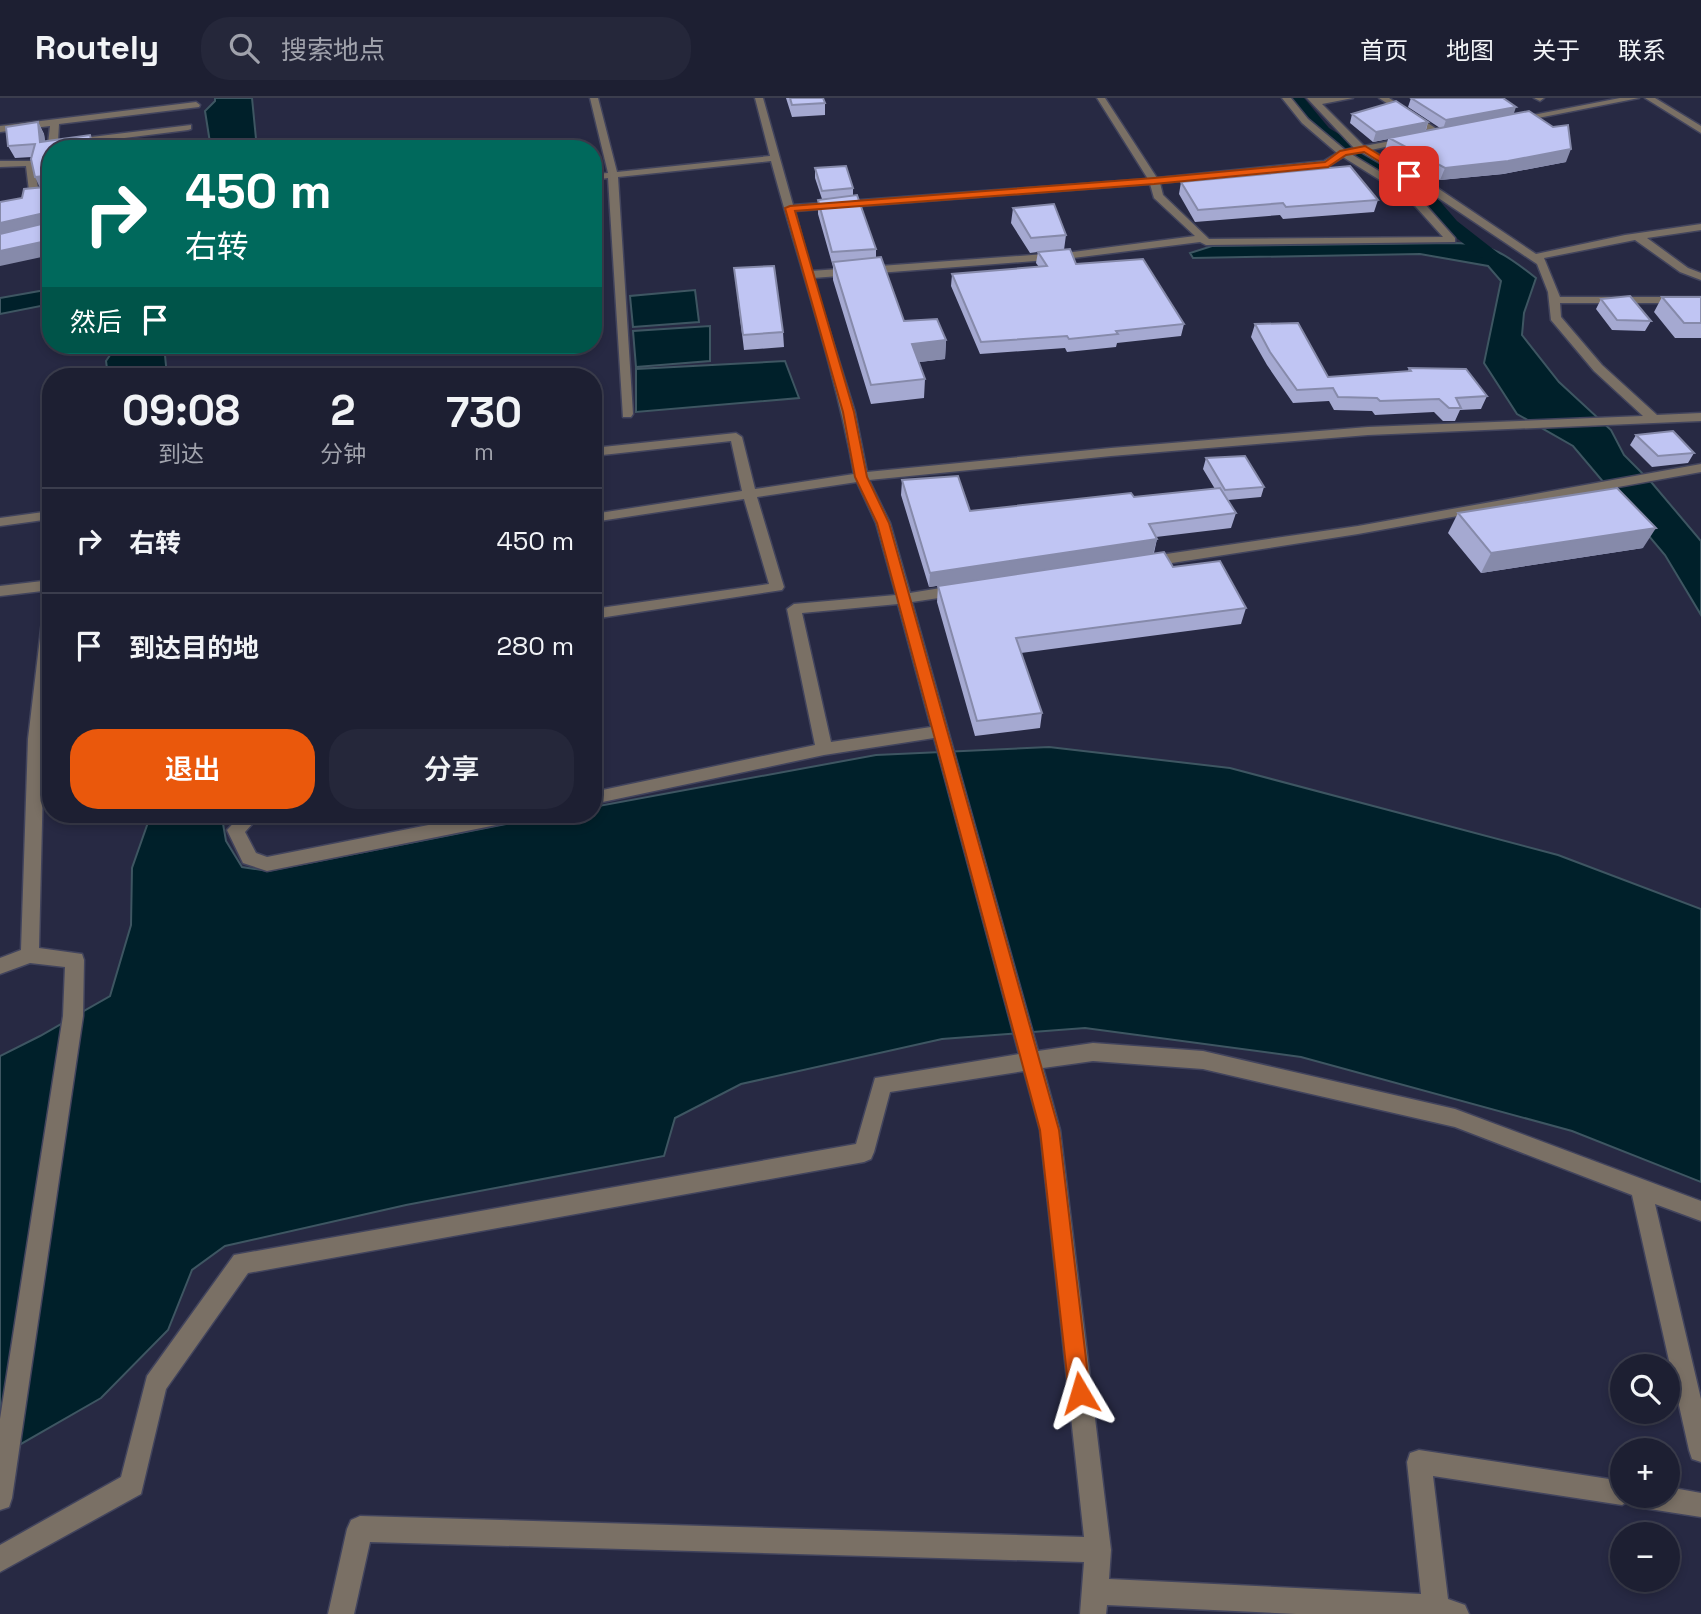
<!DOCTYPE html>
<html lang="zh">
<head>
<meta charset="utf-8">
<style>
  :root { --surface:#1d1f32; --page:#25273a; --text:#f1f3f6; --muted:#a0a2ac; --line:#3b3d4d; --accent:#ea580c }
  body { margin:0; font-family:"Space Grotesk","Noto Sans SC",sans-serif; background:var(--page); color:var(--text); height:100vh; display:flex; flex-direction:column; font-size:26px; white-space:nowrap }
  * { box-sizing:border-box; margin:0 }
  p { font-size:23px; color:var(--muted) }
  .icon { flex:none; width:38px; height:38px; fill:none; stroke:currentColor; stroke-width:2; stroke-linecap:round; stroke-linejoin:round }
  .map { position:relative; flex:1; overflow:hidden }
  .drawer { position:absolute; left:42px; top:270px; width:560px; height:455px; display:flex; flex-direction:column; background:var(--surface); border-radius:28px; box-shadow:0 4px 10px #0003,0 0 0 2px var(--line) }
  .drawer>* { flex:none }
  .banner { position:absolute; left:42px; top:42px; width:560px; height:214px; border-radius:28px; box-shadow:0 4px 10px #0003,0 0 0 2px var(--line); background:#00695c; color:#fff; overflow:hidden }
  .buttons { position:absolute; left:1610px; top:1256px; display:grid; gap:14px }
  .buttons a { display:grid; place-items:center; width:70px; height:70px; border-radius:50%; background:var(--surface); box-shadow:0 4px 10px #0003,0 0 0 2px var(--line); font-size:35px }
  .pin { position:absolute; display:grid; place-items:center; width:60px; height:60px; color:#fff; margin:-30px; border-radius:14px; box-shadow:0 4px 10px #0006 }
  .me { position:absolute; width:77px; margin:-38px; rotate:353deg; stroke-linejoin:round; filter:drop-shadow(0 0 5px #0008) }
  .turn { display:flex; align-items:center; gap:24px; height:147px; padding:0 28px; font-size:32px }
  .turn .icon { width:91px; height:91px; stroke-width:2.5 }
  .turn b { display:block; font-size:49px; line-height:60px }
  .then { display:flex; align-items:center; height:66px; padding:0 28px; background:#0003; gap:14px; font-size:26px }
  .eta { display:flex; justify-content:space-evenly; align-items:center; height:119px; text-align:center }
  .eta b { font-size:42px; font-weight:600; line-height:49px }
  .primary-button { display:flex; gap:14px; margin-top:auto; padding:14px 28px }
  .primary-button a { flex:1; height:80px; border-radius:28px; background:var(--accent); color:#fff; font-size:28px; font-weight:600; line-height:80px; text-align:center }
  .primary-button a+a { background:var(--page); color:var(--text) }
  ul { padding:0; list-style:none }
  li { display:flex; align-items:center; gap:21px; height:105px; padding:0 28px; border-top:2px solid var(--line) }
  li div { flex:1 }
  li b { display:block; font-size:26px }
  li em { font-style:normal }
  header { display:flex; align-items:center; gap:42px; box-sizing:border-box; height:98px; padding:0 35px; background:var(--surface); border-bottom:2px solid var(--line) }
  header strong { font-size:33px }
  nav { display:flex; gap:38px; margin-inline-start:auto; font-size:24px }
  .search { width:490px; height:63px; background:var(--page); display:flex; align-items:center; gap:18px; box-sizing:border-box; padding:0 24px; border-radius:28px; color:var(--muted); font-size:26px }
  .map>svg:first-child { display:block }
</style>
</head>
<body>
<header>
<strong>Routely</strong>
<div class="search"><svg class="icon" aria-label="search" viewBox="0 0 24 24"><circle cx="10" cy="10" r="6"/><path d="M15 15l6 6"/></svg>搜索地点</div>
<nav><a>首页</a><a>地图</a><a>关于</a><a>联系</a></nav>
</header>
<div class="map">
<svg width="1701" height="1516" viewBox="0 0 1701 1516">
  <rect width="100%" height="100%" fill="#272943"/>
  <path fill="#00202a" stroke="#3e5662" stroke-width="2" d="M215 0H252L257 51H211L205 13 215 3Z
    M1456 145C1493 146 1508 158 1536 180L1524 215 1522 237 1559 284 1611 332 1624 357 1652 385 1701 443V517L1665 457 1573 348 1517 316 1484 265 1501 183 1488 168 1420 156 1193 160 1190 155 1212 148Z
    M51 191V206L0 216V200Z
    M695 192 699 224 633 229 630 198Z
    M710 228V263L636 269 633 233Z
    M117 247H164L167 278H108L106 263Z
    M785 263 799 300 636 314V271Z
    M1049 649 1230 670 1558 757 1701 811V1084L1572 1033 1301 959 1085 930 942 941 741 986 675 1020 664 1058 406 1107 225 1148 192 1172 168 1232 101 1300 0 1358V958L40 938 110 898 131 827 132 770 151 716H227L222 720 226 743 242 769 268 773 557 716H593V709L876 657Z"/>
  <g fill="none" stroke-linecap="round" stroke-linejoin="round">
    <path fill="#00202a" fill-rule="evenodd" d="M1288 0H1304L1329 30 1431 93 1457 123 1498 155 1501 159 1498 163H1486L1445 131 1419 101 1317 36Z"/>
    <g stroke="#42445d" stroke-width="3">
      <path id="minor" d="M590 0H598L617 74 770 58 755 0H763L793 107 1148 81 1097 0H1105L1157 80 1324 63 1337 55 1302 25 1282 0H1291L1308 21 1345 52 1354 50 1307 0H1353L1322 6 1364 48 1413 39V43L1371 52 1436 89 1536 156 1625 137 1701 126V132L1647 140 1688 170 1701 175V182L1680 174 1635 142 1544 160 1560 199H1701V205H1560L1561 219 1602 267 1657 317 1701 315V323L1368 337 1111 358 869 382 890 425 910 495 959 487 966 492 959 497 912 504 1038 953 1093 945 1203 953 1455 1011 1701 1103V1123L1655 1106 1701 1301V1364L1692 1361 1689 1352 1632 1097 1455 1029 1203 971 1093 963 1043 970 1060 1032 1111 1452 1109 1481 1421 1496 1407 1364 1410 1355 1419 1352 1622 1383V1398H1668V1389L1701 1395V1419L1643 1410 1634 1407 1632 1401 1622 1407 1433 1378 1448 1501 1465 1507 1469 1516H1296L1107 1507 1106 1516H1080L1084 1464 370 1444 354 1516H328L347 1431 351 1422 360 1418 1084 1439 1040 1032 1024 973 890 994 874 1054 871 1061 864 1064 248 1175 166 1291 141 1396 0 1474V1447L121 1379 147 1278 234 1157 856 1046 875 980 1019 956 934 640 824 657 593 706V694L815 647 787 511 794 506 896 497 876 425 857 384 757 399 784 489 782 492 593 521V511L769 486 744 401 593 424V416L742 393 731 343 593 358V350L736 335 742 339 755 391 854 376C835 270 799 167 771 63L618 79 633 316 631 319H623L608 80 593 82V76L608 75ZM1361 54 1428 93 1537 166 1548 194 1551 222 1594 273 1643 318 1368 329 1111 350 867 374 855 314 813 180 1073 160 1200 144 1206 147 1455 144V140L1415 95 1351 56ZM1343 59 1407 99 1443 139 1209 141 1163 97 1160 85 1327 69ZM1150 86 1154 100 1195 138 1073 154 811 173 795 113ZM898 506 931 629 831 644 802 515Z
        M1379 0H1389L1443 35 1435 37Z
        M1534 0H1544L1540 3Z
        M1620 0H1639L1513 25 1508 22Z
        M1645 0H1655L1701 28V35Z
        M196 4 200 7 199 9 59 26 58 43 191 27V31L188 32 53 49 48 46 50 28 0 34V28Z
        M0 63H33L39 95 51 93V99L30 101 26 68 0 69Z
        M1701 366V374L1358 436 1146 469 1139 464 1146 459 1358 428Z
        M51 413V421L0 428V420Z
        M51 482V492L0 498V488Z
        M51 501V578L44 641 39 850 82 856 84 862 83 918 12 1400 9 1409 0 1412V1321L63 918 65 869 30 865 0 876V860L21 852 28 641 44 506Z
        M242 716H261L245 734 256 755 267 759 484 716H525L522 721 516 723 267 773 243 765 227 732Z"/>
    </g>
    <use href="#minor" fill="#7a7065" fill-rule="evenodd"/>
  </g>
  <path fill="#a5a9d1" d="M786 0H823L825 5V17L792 19Z
    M1411 0 1514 16 1566 64 1503 76 1440 82 1385 52 1388 41 1373 44 1350 25 1352 16 1428 24 1426 33 1440 30 1408 9Z
    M38 24 44 36 45 44 51 51V157L22 100 40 89 32 59 15 60 8 48Z
    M815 70 853 90V97L876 151V160L904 223 946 242 945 261 919 264 925 281 924 300 871 306 833 182V169L818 116V102L822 101 815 80Z
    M1181 84 1378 102 1374 114 1283 121 1280 117 1195 124 1179 96Z
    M1013 110 1066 137 1064 152 1076 166 1184 226 1181 238 1117 245 1116 249 1067 254 1065 250 980 256 951 188 952 176 1039 169 1036 165 1038 154 1030 155 1011 125Z
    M734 170 783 234 784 249 744 252Z
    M1662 199H1701V240H1675L1654 214Z
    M1601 201 1651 223 1645 233 1612 232 1596 211Z
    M1255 226 1328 279 1408 273 1409 270 1487 298 1481 311 1460 312 1455 323H1443L1434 314 1375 317 1372 313 1334 312 1329 303 1293 305 1267 267 1251 239Z
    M1636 337 1694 355 1688 365 1652 369 1630 347Z
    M1206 360 1264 389 1261 399 1228 402 1236 415 1231 430 1156 439 1157 441 1154 455 1173 469 1246 510 1241 526 1021 555 1042 615 1040 630 975 638 937 504 938 488 964 484 929 489 901 397 902 382 970 413 1134 399 1215 391 1203 371Z
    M1458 415 1643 450 1481 475 1448 435Z"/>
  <path fill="#868aaa" d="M1516 9 1513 18 1443 31 1446 22Z
    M38 24 44 36 47 57 40 44Z
    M1428 24 1425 34 1373 44 1376 34Z
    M90 37 96 51H93Z
    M1571 51 1566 64 1503 76 1440 82 1445 70Z
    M44 78 51 90 41 92 35 79Z
    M44 115 50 128 0 139V125Z
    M51 142V157L0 168V153Z
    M946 242 945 261 912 265V246Z
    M1656 430 1643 450 1481 475 1491 455Z
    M1157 441 1153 456 929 489 930 475Z"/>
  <path fill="#c0c5f3" stroke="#868aaa" stroke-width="2" d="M790 0H823L825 5 792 7Z
    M1411 0H1503L1516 9 1446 22Z
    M1396 3 1428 24 1376 34 1352 16Z
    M1529 13 1553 29 1568 27 1571 51 1508 63 1445 70 1389 40Z
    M38 24 40 44 90 37 93 51H51V142L0 153V136L46 125 47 118 44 115 0 125V104L22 100 24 91 45 89 47 80 44 78 35 79 31 61 35 46 8 48 6 29Z
    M846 68 853 90 822 93 815 70Z
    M1350 68 1378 102 1286 109 1283 105 1198 112 1181 84Z
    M857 97 876 151 832 154 818 102Z
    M1054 106 1066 137 1031 140 1013 110Z
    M1070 151 1076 166 1143 161 1184 226 1116 233 1118 236 1069 241 1067 238 981 244 952 176 1047 168 1038 154Z
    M881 159 904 223 937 221 946 242 912 246 925 281 871 287 833 164Z
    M774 168 783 234 743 237 734 170Z
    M1630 198 1651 223 1617 222 1601 201Z
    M1662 199H1701V225H1684Z
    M1298 225 1328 279 1411 273 1409 270 1466 271 1487 298 1456 300 1461 310H1449L1439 301 1380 303 1377 300 1338 299 1333 290 1297 292 1270 254 1255 226Z
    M1673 333 1694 355 1658 358 1636 337Z
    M1245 358 1264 389 1225 392 1206 360Z
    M958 378 970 413 1131 395 1134 399 1220 390 1236 415 1149 426 1157 441 930 475 902 382Z
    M1617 390 1656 430 1491 455 1458 415Z
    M1164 454 1173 469 1220 463 1246 510 1016 540 1042 615 977 623 938 488Z"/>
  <path fill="#ea580c" stroke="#983908" stroke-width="2" d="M1365 48 1414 78 1406 80 1364 54 1346 57 1328 69 1154 86 795 113 854 314 867 379 889 425 1059 1032 1090 1295 1087 1302 1080 1305 1072 1302 1069 1295 1040 1032 877 425 855 379 843 314 785 110 790 108 1154 80 1325 64 1340 53Z"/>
</svg>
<div class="buttons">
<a><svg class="icon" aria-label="search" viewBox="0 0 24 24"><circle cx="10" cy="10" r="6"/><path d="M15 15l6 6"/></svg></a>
<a>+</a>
<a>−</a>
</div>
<div class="pin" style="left:1409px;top:78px;background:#d93025"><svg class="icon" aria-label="arrive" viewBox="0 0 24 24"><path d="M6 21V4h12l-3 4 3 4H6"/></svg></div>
<svg class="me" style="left:1080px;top:1295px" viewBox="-20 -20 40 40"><path d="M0-17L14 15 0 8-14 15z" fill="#ea580c" stroke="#fff" stroke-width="4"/></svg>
<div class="banner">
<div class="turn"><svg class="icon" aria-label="right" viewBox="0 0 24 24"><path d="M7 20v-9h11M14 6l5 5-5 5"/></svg><div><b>450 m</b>右转</div></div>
<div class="then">然后<svg class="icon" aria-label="arrive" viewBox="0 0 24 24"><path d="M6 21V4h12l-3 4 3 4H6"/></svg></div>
</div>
<section class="drawer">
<div class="eta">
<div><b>09:08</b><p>到达</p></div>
<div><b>2</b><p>分钟</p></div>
<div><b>730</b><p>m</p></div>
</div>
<ul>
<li><svg class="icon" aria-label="right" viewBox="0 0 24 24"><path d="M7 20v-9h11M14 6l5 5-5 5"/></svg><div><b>右转</b></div><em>450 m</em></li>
<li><svg class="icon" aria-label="arrive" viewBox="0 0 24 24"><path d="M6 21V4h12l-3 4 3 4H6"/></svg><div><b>到达目的地</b></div><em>280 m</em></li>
</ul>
<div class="primary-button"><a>退出</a><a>分享</a></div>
</section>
</div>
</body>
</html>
